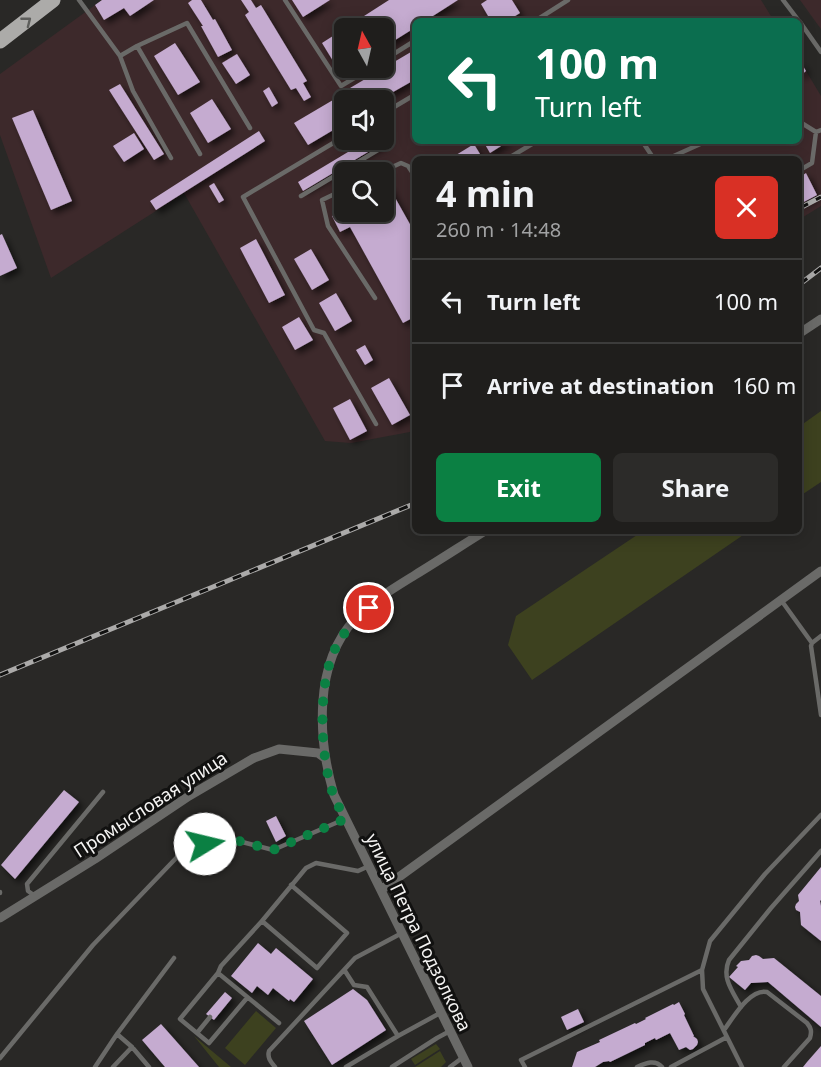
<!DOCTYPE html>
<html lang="en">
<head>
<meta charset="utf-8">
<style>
  :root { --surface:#1f1e1c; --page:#2c2b29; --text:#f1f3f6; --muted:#a1a2a3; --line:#3c3c3b; --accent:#0b8043 }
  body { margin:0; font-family:"Noto Sans",sans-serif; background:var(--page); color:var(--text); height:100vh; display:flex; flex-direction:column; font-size:22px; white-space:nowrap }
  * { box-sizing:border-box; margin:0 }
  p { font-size:20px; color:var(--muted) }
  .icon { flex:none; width:33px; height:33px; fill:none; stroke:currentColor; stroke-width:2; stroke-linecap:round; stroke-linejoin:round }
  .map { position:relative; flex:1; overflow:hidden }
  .drawer { position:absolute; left:412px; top:156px; width:390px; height:378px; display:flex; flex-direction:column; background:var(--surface); border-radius:9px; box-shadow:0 3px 15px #0003,0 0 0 2px var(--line) }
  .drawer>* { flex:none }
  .banner { position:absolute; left:412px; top:18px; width:390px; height:126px; border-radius:9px; box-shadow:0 3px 15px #0003,0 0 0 2px var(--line); background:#0b6e4f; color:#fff; overflow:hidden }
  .needle { width:39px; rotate:352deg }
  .tools { position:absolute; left:334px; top:18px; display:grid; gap:12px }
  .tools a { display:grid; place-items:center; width:60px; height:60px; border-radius:9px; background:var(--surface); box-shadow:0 3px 15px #0003,0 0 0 2px var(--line); font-size:30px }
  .pin { position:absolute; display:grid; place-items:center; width:51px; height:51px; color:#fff; margin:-26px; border:3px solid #fff; border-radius:50%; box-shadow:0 2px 6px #0007 }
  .me { position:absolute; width:66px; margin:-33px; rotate:81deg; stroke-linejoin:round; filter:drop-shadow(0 0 4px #0008) }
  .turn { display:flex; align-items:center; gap:21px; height:126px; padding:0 24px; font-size:27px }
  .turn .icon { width:78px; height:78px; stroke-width:2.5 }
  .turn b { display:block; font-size:42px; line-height:51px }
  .round { display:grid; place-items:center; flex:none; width:63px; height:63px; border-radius:9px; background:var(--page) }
  .overview { display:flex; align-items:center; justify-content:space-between; height:102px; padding:0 24px }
  h1 { font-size:36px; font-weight:700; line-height:45px }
  .cta { display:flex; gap:12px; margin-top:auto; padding:12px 24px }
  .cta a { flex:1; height:69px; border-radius:9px; background:var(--accent); color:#fff; font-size:24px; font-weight:700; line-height:69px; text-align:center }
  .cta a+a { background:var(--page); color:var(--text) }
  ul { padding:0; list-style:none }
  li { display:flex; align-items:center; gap:18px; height:84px; padding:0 24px; border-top:2px solid var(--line) }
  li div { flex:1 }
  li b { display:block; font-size:22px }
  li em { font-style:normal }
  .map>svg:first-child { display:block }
</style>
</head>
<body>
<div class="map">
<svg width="821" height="1067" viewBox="0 0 821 1067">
  <defs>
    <filter id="shadow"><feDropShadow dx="4" dy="4" stdDeviation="3" flood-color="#0009"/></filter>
  </defs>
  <rect width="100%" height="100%" fill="#292826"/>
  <path fill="#3d292b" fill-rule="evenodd" d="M102 0H761L774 21H416V141H800V61L821 96V206L800 219V159H416L415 431 351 443 325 441 184 193 51 278 0 135V74ZM345 28H384V68H345ZM345 100H384V140H345ZM345 172H384V212H345Z
    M800 0H821V29L818 25Z"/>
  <path fill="#3d411f" d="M821 411V482L800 496V426Z
    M643 531H749L532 680 508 645 516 616Z
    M256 1011 276 1028 245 1065 225 1048Z
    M194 1036 231 1067H219Z
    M436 1044 440 1049 415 1065 411 1059Z
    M440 1051 446 1062 441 1067H415Z"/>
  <path fill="#c5abd0" filter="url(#shadow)" d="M102 0H154L130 16 124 8 104 20 95 5Z
    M192 0H201L213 20 215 19 232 50 218 57 201 26H203L188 3Z
    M241 0H251L256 8 261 5 307 81 303 83 311 97 304 101 296 88 291 90 245 15 249 12Z
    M292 0H330L303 17Z
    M389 0H458L425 21H416V27L384 47V28H345V68H351L341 74 322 43Z
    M487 0H512L520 13 507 21H491L481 4Z
    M175 43 200 82 178 95 154 56Z
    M416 49V79L379 100H357L350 88Z
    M237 54 250 75 236 84 222 63Z
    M800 61 806 71 800 76Z
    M120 84 164 154 154 160 109 90Z
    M269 87 278 103 272 107 263 91Z
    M212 99 231 129 208 143 190 113Z
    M333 100 345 120V123L308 145 294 123Z
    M33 110 72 201 51 210 12 118Z
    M259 131 265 141 156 210 150 201Z
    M134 133 144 149 124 162 113 146Z
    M368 140H381L383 143 303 191 298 182Z
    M483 141H509L490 153Z
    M474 144 483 159H459L456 155Z
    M806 173 817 195 800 204V177Z
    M214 183 224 200 219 203 209 186Z
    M388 185 416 235V316L403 323 350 227 340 232 332 216 345 209V212H384V188Z
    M2 234 17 268 0 276V235Z
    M256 239 285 295 269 303 240 248Z
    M311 249 329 280 312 290 294 259Z
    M336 293 352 321 335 331 319 303Z
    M299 317 313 340 295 350 282 327Z
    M365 345 373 360 365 365 356 350Z
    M389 378 410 415 392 425 371 388Z
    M350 399 367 431 350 440 333 408Z
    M64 790 79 802 15 879 1 865Z
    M276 816 286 836 276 842 266 821Z
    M821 867V900L820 901 821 906V941L801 925 800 912 796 910 795 907 796 904 799 901 798 895Z
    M258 943 271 954 276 948 313 979 294 1002 290 999 289 1001 273 988 268 995 257 986 252 993 231 976Z
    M756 955 759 956 763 959 774 958 821 996V1027L768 982 751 983 745 990 729 977 738 967 736 966 741 961 749 960 752 956Z
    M353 989 367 1000 386 1030 332 1065 304 1021Z
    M225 992 232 998 214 1020 206 1014Z
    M679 1002 685 1014 684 1015 694 1036H693L697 1039 698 1042 697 1045 693 1049 690 1050 686 1047 679 1050 670 1033 656 1040 655 1038 645 1043V1045L610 1062 609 1061 603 1062 595 1067H572L577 1052 600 1042 599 1040 635 1023 636 1024 646 1019 645 1018 673 1004 674 1005Z
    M578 1009 584 1022 567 1030 561 1017Z
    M161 1024 199 1067H165L142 1040Z
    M821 1046V1067H803L807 1062Z"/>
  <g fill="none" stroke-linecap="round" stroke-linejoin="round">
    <path stroke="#6a6a68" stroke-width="4.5" d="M79 0 120 56 133 91 171 158
      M285 0 341 86 371 68
      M783 0 799 21
      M535 21 568 0
      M800 22 821 52
      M137 46 200 154
      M120 56 137 46 187 23 250 128
      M384 60 416 40
      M384 113 416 94
      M800 122 816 132 821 130
      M345 136 243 197 314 330 324 333 376 424
      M642 141 654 159
      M507 159 537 141
      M667 159 707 141
      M800 170 812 163 816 132
      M381 172 401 163 408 166 416 178
      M345 189 322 200 328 226 375 298
      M301 196 388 144C395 130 394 125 387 111
      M781 600 812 643 821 636
      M812 643 811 646 821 715
      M0 893V892
      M35 896 28 891 27 884 103 792
      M262 921 306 868 316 863 358 871 369 866
      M345 971 354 985 367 987 398 1036 442 1012
      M218 973 180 1019 209 1043 247 998
      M741 1007C733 992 721 978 729 960L771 908 821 851
      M279 1023 218 973 221 966 262 921 317 968 347 933 291 885
      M724 1030C733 1018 750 988 767 992L807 1023C811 1028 812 1031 810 1038L784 1067
      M197 1033 210 1017
      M117 1034 132 1047 149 1067
      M0 1058 93 945 180 854 205 844 227 838 273 850 345 819
      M95 1067 117 1034 174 958
      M113 1067 132 1047
      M275 1067C271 1062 267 1058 269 1051L355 958 402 933
      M346 1067 398 1036
      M392 1067 437 1038 450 1031
      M450 1067 462 1058
      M525 1067 521 1060 702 970
      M637 1067C646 1063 655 1059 662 1067
      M671 1067 727 1037
      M742 1067 703 989 702 970 710 941 765 874 821 815"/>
    <path stroke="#6a6a68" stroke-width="9" d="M800 333 821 319
      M381 890 821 571
      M0 918 95 859 189 796 254 758 279 749 318 753 325 758
      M468 1067 334 795C318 740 313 664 355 619 372 601 394 588 415 575 438 561 461 546 485 531"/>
    <path stroke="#acaba9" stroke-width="15" d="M0 41 53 0"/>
    <g stroke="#abaaa9" stroke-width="5">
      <path id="rail" d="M800 208 821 197
        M800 284 821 268
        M0 675 416 503"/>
    </g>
    <use href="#rail" stroke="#111110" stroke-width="3" stroke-dasharray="9" stroke-linecap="butt"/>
  </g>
  <defs><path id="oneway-chevron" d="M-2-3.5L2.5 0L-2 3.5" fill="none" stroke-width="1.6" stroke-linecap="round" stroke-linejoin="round" transform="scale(1.5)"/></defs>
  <use stroke="#5e5e5c" href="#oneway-chevron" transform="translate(27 21) rotate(-38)"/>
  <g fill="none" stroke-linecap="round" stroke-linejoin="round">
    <path stroke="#0b8043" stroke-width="10" stroke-dasharray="0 18" d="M205 844 227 838 273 850 345 819C341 811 336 802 333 794 320 755 317 684 336 647 344 631 356 619 369 608"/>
  </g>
  <g text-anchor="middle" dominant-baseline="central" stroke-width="6" stroke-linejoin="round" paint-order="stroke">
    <g font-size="18" fill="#f5f4f3" stroke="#111110">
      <text transform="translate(150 804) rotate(-33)">Промысловая улица</text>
      <text transform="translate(419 932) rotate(64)">улица Петра Подзолкова</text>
    </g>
  </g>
</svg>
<div class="tools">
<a><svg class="needle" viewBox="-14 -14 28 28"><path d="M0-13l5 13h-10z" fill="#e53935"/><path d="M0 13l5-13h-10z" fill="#a1a2a3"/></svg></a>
<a><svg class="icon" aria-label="sound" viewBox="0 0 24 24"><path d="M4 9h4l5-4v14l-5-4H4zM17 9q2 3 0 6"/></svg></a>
<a><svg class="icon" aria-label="search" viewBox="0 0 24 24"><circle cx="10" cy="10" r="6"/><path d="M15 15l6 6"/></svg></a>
</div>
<div class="pin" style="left:369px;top:608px;background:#d93025"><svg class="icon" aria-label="arrive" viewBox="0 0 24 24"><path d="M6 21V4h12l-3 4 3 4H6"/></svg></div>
<svg class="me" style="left:205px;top:844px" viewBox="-20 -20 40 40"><circle r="19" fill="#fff"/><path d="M0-13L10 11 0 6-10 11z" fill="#0b8043"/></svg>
<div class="banner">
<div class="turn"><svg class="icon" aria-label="left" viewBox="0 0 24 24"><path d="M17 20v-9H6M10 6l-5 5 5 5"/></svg><div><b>100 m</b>Turn left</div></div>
</div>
<section class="drawer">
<div class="overview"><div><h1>4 min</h1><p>260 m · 14:48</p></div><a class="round" style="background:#d93025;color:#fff"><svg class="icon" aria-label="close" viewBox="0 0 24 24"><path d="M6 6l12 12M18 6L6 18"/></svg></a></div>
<ul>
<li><svg class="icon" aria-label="left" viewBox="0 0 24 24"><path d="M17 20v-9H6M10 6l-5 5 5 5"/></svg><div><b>Turn left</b></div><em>100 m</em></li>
<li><svg class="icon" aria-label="arrive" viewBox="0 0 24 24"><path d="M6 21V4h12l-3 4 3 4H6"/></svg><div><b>Arrive at destination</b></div><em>160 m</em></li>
</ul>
<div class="cta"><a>Exit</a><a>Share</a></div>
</section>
</div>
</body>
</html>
